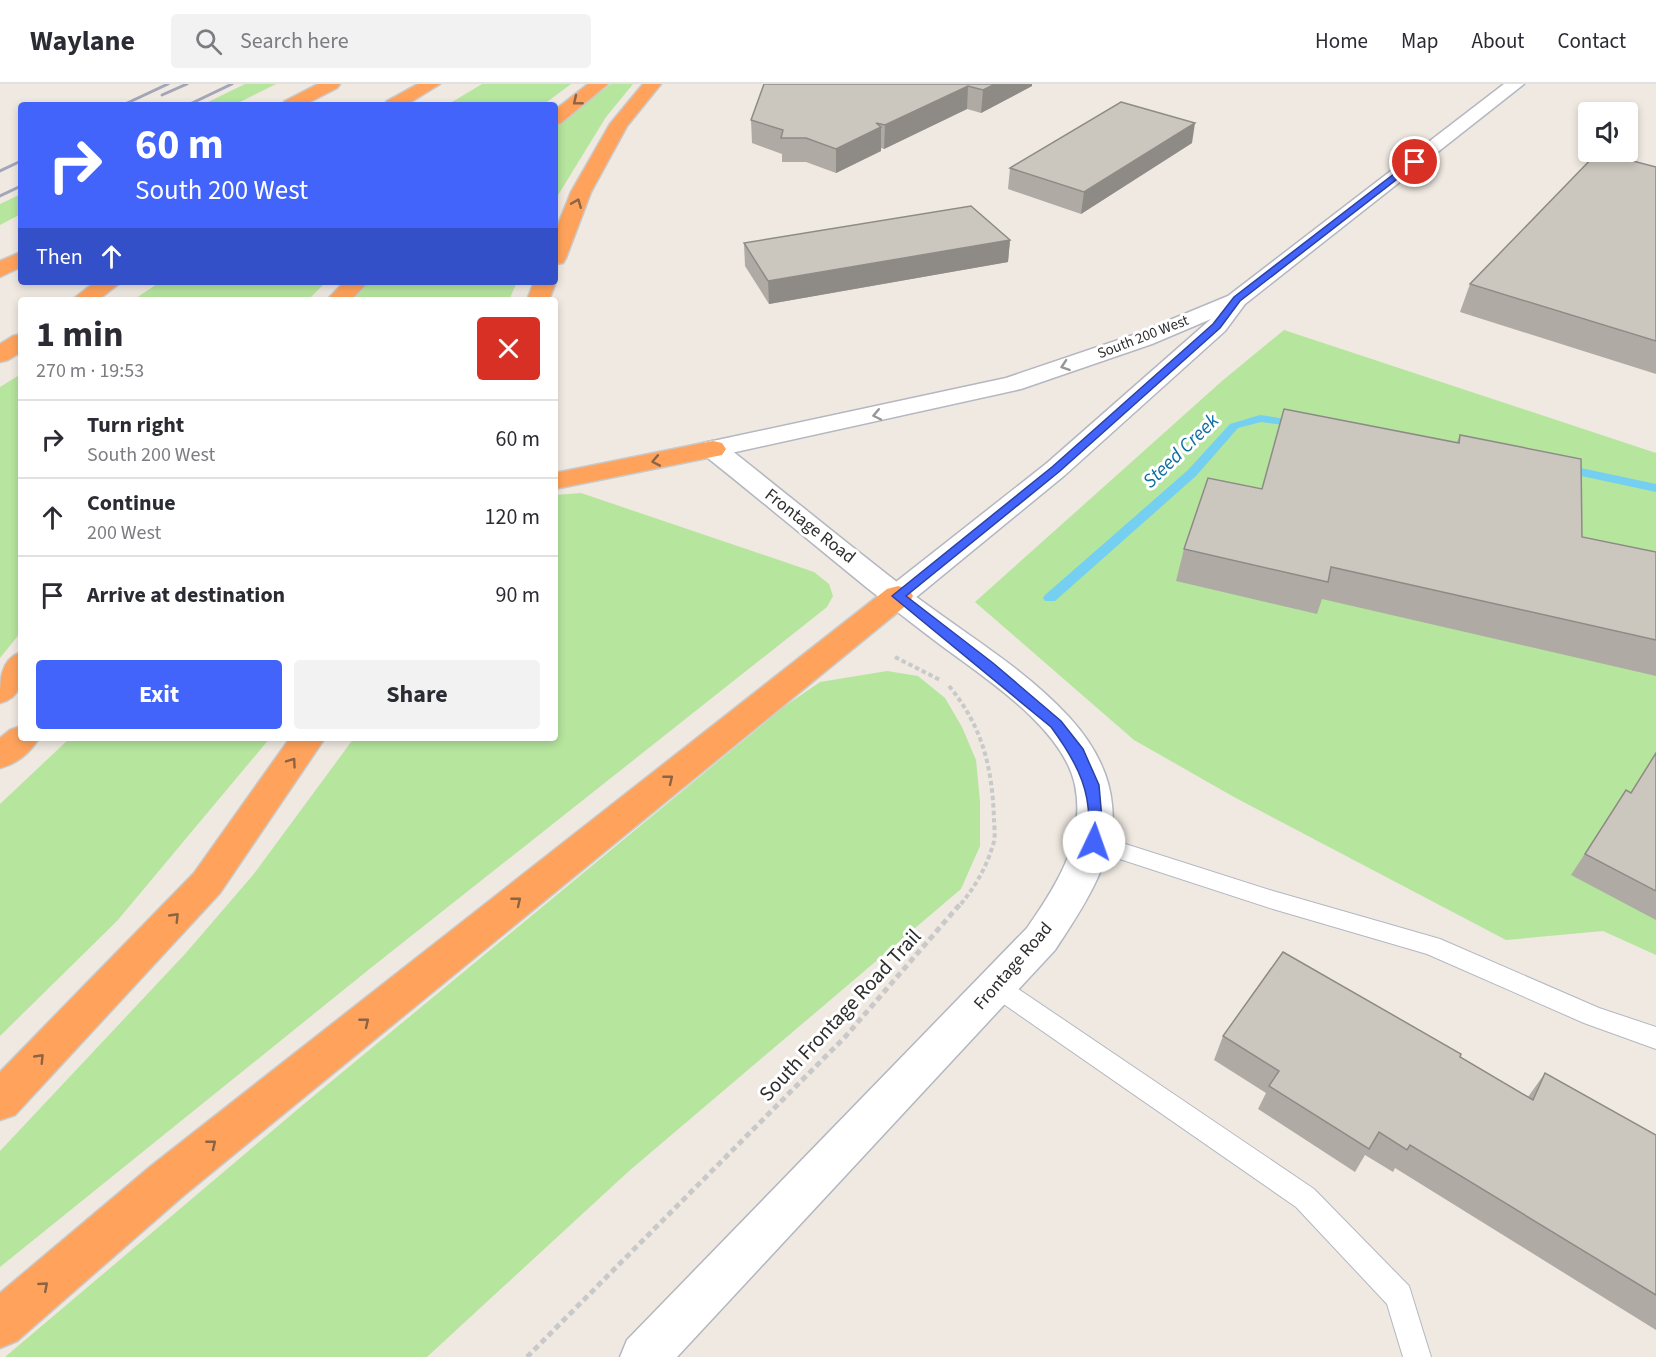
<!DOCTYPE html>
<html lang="en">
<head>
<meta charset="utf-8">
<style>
  :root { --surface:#fff; --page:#f2f2f3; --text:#2b2b33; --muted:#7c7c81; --line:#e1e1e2; --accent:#4264fb }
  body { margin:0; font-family:"Source Sans 3",sans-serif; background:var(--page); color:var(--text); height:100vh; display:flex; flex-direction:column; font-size:22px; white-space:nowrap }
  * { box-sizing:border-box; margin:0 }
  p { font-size:20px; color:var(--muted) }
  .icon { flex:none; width:33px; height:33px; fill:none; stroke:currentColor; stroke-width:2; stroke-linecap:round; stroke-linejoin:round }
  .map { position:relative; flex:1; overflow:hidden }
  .sheet { position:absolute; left:18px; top:213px; width:540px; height:444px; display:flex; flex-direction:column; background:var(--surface); border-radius:6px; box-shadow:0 3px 9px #0003 }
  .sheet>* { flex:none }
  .top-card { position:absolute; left:18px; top:18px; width:540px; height:183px; border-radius:6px; box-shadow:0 3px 9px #0003; background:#4264fb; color:#fff; overflow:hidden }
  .controls { position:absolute; left:1578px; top:18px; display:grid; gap:12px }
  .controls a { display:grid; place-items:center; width:60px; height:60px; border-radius:6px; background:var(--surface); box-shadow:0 3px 9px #0003; font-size:30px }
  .pin { position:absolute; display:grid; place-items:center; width:51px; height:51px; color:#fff; margin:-26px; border:3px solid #fff; border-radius:50%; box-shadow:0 2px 6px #0007 }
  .me { position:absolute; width:66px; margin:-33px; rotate:3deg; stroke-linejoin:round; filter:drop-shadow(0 0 4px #0008) }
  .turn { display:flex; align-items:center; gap:21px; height:126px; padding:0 18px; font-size:27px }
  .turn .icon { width:78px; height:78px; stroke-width:2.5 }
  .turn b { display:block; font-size:42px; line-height:51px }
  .then { display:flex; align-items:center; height:57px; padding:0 18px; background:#0003; gap:12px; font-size:22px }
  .round { display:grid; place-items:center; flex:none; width:63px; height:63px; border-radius:6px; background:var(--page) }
  .summary { display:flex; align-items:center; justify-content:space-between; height:102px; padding:0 18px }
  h1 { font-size:36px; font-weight:700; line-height:45px }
  .primary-button { display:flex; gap:12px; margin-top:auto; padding:12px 18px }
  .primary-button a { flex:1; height:69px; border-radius:6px; background:var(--accent); color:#fff; font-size:24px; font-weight:700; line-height:69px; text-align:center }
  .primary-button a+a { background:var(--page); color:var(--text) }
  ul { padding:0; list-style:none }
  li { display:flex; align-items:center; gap:18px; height:78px; padding:0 18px; border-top:2px solid var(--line) }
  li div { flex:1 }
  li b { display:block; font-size:22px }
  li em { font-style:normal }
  header { display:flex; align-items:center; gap:36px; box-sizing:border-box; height:84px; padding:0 30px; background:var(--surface); border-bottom:2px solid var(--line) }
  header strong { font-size:28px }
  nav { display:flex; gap:33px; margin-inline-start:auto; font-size:21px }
  .search { width:420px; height:54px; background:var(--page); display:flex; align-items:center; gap:15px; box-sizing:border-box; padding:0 21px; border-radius:6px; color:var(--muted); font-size:22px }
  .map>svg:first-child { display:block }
</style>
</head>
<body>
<header>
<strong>Waylane</strong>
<div class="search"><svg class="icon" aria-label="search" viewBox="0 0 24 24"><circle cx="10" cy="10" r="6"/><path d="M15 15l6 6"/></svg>Search here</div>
<nav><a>Home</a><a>Map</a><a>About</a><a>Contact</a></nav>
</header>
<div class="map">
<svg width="1656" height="1273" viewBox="0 0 1656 1273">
  <rect width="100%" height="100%" fill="#efe9e1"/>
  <path fill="#b6e59e" d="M245 0H276L234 21H202Z
    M482 0H571L543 21H447Z
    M611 0H633L606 33 555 116V42Z
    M21 110V130L0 141V120Z
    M160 198H326L308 216H133Z
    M369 198H517L509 216H352Z
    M1284 246 1656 369V871L1603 847 1506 856 1234 713 1134 656 975 518 1222 297Z
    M21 290V548L0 574V303Z
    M581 409 814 488 829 500 833 512 827 523 372 883 0 1183V1067L185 870 253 791 354 654H555V411Z
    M887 587 918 592 945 614 962 643 976 676 980 717V762L961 805 629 1087 427 1273H5L304 1020 785 622 820 598Z
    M70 654H270L117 837 0 952V720Z"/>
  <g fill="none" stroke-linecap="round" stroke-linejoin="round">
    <path fill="#75cff0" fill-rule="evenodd" d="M1260 331 1299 337 1305 340 1299 343 1261 338 1238 344 1196 392 1055 517H1045L1043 514 1045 511 1188 386 1230 340Z
      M1562 380 1656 400V408L1558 387V381Z"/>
    <g stroke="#b4b7c1" stroke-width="2">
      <path id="service" d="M1094 750 1273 807 1440 855 1599 924 1656 943V965L1584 939 1427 870 1273 825 1086 764 1083 758 1086 752Z
        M997 893 1005 896 1314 1105 1409 1202 1431 1273H1403L1387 1220 1296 1123 989 910 985 903 989 896Z"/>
    </g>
    <g stroke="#b4b7c1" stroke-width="3">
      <path id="tertiary" d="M713 357 722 359C787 410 850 462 915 512 967 551 1025 585 1069 633 1091 657 1109 687 1112 721 1118 773 1082 825 1055 866L677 1273H620L627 1256 1027 844C1057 801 1086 756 1075 701 1063 643 983 593 938 559 914 541 890 522 866 503 812 459 758 414 704 371L700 365 704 359Z"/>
    </g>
    <g stroke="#b4b7c1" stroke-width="3">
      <path id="secondary" d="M1504 0H1524L1245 220 1225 247 1065 391 909 519 898 522 887 519 883 512 887 505 1047 379 1211 235 1152 260 1021 305 713 373 704 371 700 365 704 359 713 357 1006 294 1136 250 1228 212Z"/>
    </g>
    <g stroke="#c9c9c9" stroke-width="3">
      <path id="motorway" d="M318 0H340L337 4 304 21H282L285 17Z
        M418 0H440L406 21H384L387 17Z
        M588 0H608L561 39 555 40V26Z
        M643 0H661L627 42 591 108 566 174 563 179 555 180V148L571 108 610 40Z
        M21 168V183L0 193V177Z
        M555 197 556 198 549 216H527L534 198Z
        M95 198H121L98 216H72Z
        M344 198H368L351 216H327Z
        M21 250V268L8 276 0 278V260L13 252Z
        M713 357 722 359 726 365 722 371 555 405V389Z
        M898 502 909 505 913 512 909 519 183 1112 17 1257 0 1264V1209L151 1082 887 505Z
        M21 568C21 591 26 612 0 619 0 596 0 576 21 568Z
        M21 642V654H39C30 669 16 680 0 684V654L10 646Z
        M290 654H325L220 809 15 1031 0 1036V988L194 789Z"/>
    </g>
    <path stroke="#c9c9c9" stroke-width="4" stroke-dasharray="4.5 3" stroke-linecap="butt" d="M895 573 940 596
      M949 602C982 642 992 682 994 734 994 742 996 753 993 761 986 784 975 803 960 821"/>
    <path stroke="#c9c9c9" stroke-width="5" stroke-dasharray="6 4" stroke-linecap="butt" d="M527 1273 845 953 961 819"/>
    <use href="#service" fill="#fff" fill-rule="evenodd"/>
    <use href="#tertiary" fill="#fff" fill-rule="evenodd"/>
    <use href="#secondary" fill="#fff" fill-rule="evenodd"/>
    <use href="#motorway" fill="#ffa35c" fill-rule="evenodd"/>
    <path stroke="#a3a6b8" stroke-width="3" d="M162 11 187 0
      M123 21 168 0
      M188 21 232 0
      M0 87 21 77
      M0 112 21 102"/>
  </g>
  <path fill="#afaba4" d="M764 0H1032V2L981 29 967 25 884 65 881 64V67L836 89 806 78H782V70L752 59 751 36Z
    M1192 59 1081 130 1008 105 1010 84Z
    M1656 83V290L1460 228 1470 200Z
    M1010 156 1008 178 769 220 745 182 744 159Z
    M1460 351 1582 453 1656 468V592L1322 515 1317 530 1176 497 1184 465 1261 405 1457 358Z
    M1656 669V836L1571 791 1626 706 1631 709Z
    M1223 952 1460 973 1528 1013 1545 989 1656 1051V1246L1395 1084 1393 1088 1365 1071 1355 1088 1258 1025 1266 1009 1214 976Z"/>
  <path fill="#8e8b86" d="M995 0H1032V2L981 29 983 6Z
    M968 2 967 25 884 65 885 41Z
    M1195 39 1192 59 1081 130 1084 108Z
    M881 43V67L836 89V65Z
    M1010 156 1008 178 769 220 768 197Z"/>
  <path fill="#cbc7bf" stroke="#8e8b86" stroke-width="1.5" d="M764 0H995L983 6 968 2 885 41 876 39 881 43 836 65 806 54H781L783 46 751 36Z
    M1121 18 1195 39 1084 108 1010 84Z
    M1598 68 1656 83V257L1470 200Z
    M971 122 1010 156 768 197 744 159Z
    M1284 325 1459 359 1460 351 1581 375 1582 453 1656 468V556L1331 483 1328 498 1184 465 1208 394 1262 405Z
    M1656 669V807L1585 770 1626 706 1631 709Z
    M1283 868 1461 970 1460 973 1533 1016 1545 989 1656 1051V1211L1410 1061 1407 1066 1379 1048 1369 1065 1269 1002 1279 987 1223 952Z"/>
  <defs><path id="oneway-chevron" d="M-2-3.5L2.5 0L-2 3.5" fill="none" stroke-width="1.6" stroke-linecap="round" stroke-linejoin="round" transform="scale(1.5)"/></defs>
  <g stroke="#8c6343">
    <use href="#oneway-chevron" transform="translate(577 17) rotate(141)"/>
    <use href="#oneway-chevron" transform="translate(577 119) rotate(-68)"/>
    <use href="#oneway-chevron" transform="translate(656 377) rotate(169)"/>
    <use href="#oneway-chevron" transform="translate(292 678) rotate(-55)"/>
    <use href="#oneway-chevron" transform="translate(669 695) rotate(-39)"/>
    <use href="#oneway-chevron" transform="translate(517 817) rotate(-39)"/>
    <use href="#oneway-chevron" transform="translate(175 833) rotate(-46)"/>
    <use href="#oneway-chevron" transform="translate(365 938) rotate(-39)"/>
    <use href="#oneway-chevron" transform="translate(40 974) rotate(-46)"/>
    <use href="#oneway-chevron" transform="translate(212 1060) rotate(-39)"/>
    <use href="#oneway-chevron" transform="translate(44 1202) rotate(-41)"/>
  </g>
  <g stroke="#969696">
    <use href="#oneway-chevron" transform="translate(1065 282) rotate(161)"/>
    <use href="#oneway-chevron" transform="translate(877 331) rotate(168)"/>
  </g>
  <path fill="#4264fb" stroke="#2b41a3" stroke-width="1.5" d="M1412 76 1419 78 1240 217 1220 244 1060 387 906 512 993 579 1061 637 1083 665 1099 701 1103 747 1099 762H1088L1086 758C1096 713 1077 678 1051 643L892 512 1052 383 1213 240 1234 213Z"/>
  <g text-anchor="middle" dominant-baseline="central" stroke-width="6" stroke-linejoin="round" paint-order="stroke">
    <g font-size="15" fill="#2e2e2e" stroke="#fff">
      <text transform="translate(1143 253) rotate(-21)">South 200 West</text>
    </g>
    <g font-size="18" fill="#2e2e2e" stroke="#fff">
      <text transform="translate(810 442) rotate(38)">Frontage Road</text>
      <text transform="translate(1013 882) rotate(-49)">Frontage Road</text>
    </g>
    <g font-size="20" font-style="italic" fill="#0d6fa3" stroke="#fff">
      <text transform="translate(1181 367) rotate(-44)">Steed Creek</text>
    </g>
    <g font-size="21" fill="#2e2e2e" stroke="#fff">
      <text transform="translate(840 931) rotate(-47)">South Frontage Road Trail</text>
    </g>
  </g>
</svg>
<div class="controls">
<a><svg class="icon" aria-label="sound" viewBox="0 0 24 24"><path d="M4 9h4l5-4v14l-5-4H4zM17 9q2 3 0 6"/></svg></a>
</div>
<div class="pin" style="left:1415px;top:78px;background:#d93025"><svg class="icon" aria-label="arrive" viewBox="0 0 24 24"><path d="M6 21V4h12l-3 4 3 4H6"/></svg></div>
<svg class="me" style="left:1094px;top:758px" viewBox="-20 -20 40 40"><circle r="19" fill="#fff"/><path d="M0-13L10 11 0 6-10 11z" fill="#4264fb"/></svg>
<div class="top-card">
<div class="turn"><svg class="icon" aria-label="right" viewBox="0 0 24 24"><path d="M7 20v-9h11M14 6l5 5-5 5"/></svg><div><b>60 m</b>South 200 West</div></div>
<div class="then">Then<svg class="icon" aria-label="ahead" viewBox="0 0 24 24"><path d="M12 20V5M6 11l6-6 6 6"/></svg></div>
</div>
<section class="sheet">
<div class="summary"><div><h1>1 min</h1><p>270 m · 19:53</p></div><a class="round" style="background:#d93025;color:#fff"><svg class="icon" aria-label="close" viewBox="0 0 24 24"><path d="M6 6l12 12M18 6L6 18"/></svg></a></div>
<ul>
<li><svg class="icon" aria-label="right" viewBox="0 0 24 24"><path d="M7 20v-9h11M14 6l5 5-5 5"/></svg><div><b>Turn right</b><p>South 200 West</p></div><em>60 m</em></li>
<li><svg class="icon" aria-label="ahead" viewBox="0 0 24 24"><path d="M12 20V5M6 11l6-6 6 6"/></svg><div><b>Continue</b><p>200 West</p></div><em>120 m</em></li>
<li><svg class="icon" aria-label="arrive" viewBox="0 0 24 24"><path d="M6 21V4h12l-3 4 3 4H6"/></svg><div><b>Arrive at destination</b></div><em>90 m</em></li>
</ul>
<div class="primary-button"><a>Exit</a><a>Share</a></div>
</section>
</div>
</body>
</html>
